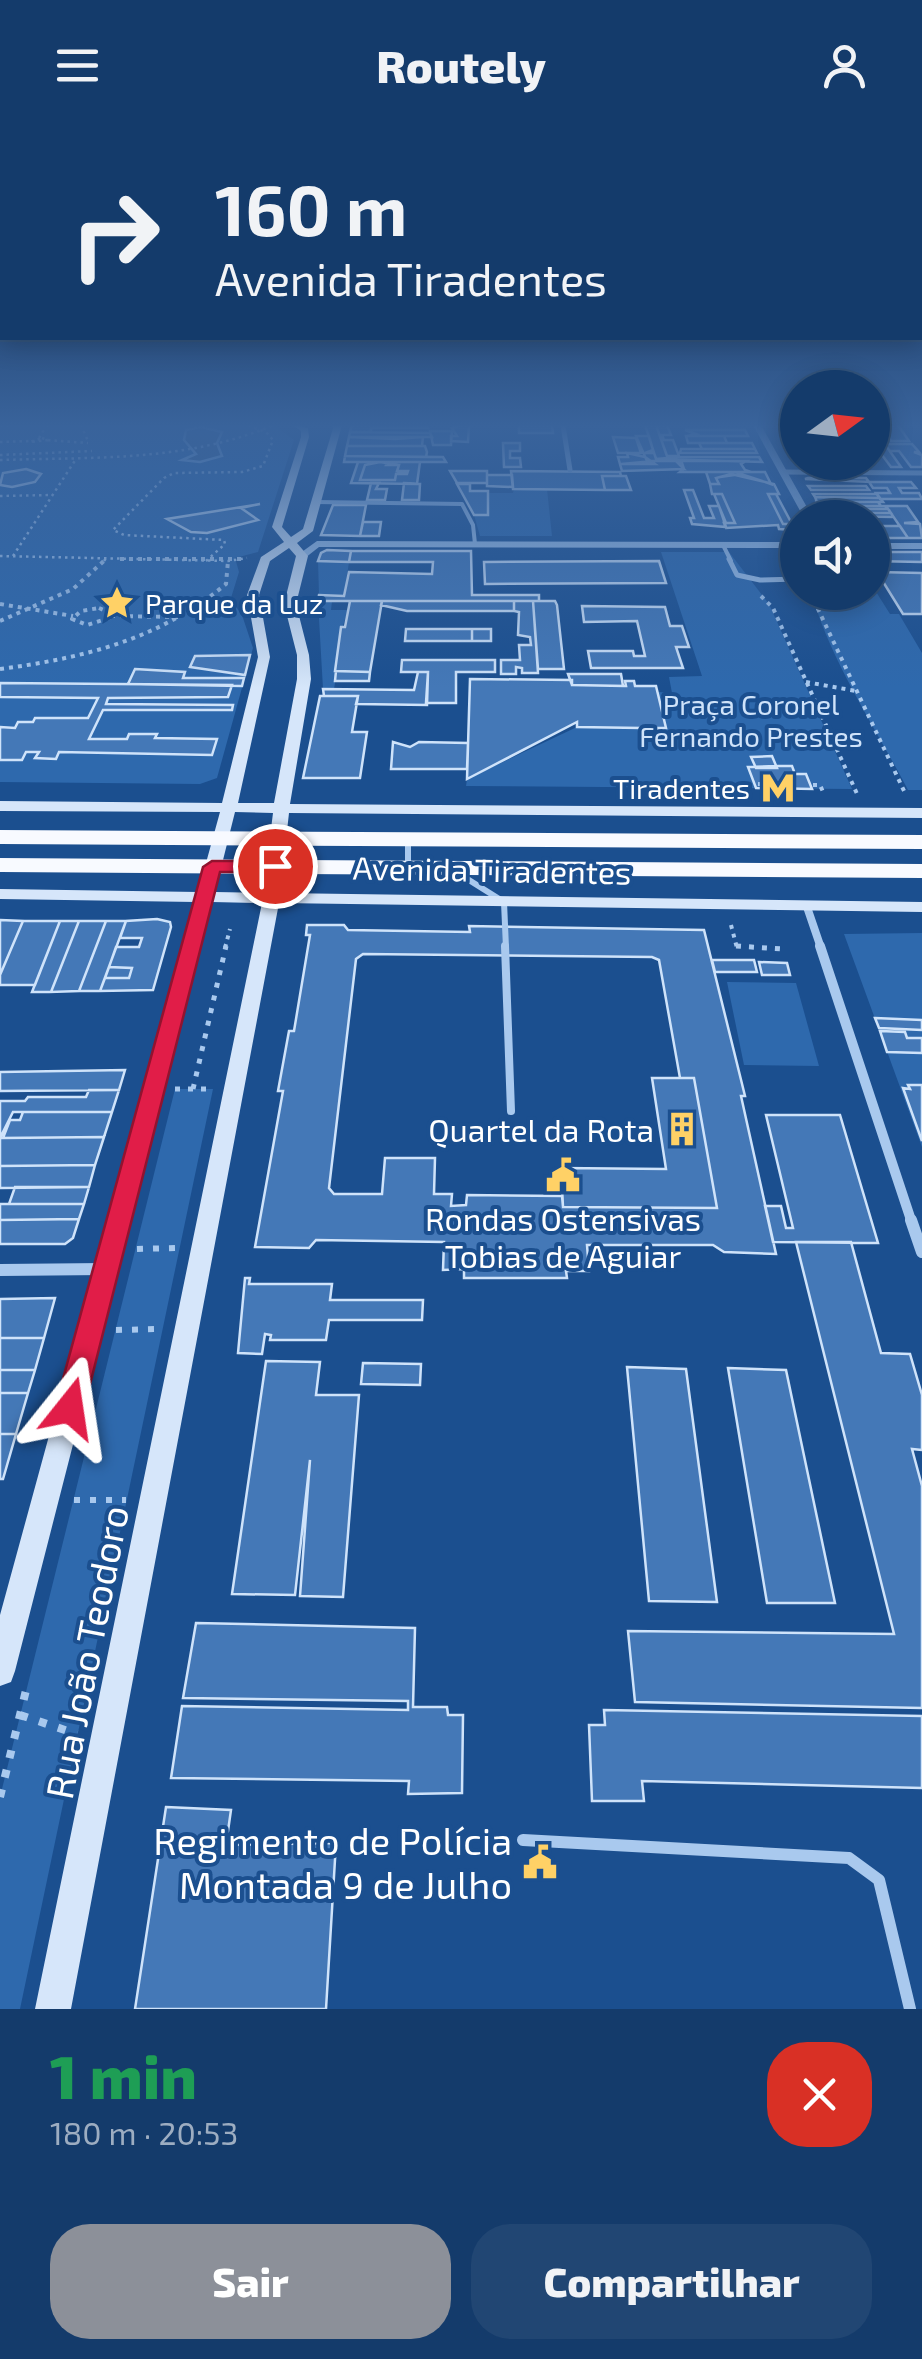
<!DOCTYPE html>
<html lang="pt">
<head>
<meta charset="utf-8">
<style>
  :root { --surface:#143b6b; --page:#214673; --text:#f1f3f6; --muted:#9dadc1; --line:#33557e; --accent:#8c9099 }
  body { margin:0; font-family:"Exo 2",sans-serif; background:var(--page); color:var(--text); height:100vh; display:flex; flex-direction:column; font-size:38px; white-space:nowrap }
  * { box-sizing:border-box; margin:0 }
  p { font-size:32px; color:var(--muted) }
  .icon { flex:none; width:55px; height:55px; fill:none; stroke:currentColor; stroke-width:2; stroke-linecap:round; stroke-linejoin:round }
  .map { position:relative; height:1879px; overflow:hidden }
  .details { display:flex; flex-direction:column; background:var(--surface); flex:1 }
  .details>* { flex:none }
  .banner { position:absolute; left:0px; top:0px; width:922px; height:210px; box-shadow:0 5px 25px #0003,0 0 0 2px var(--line); background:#143b6b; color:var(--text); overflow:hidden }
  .needle { width:65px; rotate:75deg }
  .tools { position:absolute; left:780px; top:240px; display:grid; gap:20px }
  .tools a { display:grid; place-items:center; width:110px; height:110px; border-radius:50%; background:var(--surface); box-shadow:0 5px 25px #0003,0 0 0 2px var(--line); font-size:50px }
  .pin { position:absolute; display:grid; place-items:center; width:85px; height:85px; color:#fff; margin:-42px; border:5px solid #fff; border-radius:50%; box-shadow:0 2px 10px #0007 }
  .me { position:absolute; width:110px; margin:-55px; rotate:15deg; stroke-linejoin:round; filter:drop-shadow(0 0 8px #0008) }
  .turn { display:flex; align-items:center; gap:35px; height:210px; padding:0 50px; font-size:45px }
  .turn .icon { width:130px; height:130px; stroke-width:2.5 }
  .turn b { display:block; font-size:70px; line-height:85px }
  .round { display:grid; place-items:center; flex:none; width:105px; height:105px; border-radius:40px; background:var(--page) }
  .summary { display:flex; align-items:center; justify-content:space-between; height:170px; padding:0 50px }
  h1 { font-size:60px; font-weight:800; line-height:75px; color:#1e9e55 }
  .cta { display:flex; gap:20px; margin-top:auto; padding:20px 50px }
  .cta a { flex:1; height:115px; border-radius:40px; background:var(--accent); color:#fff; font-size:40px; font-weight:800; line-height:115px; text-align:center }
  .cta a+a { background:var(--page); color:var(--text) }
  header { display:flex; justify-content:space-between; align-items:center; height:130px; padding:0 50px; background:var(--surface); font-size:45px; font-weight:800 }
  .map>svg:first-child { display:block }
</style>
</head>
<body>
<header><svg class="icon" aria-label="menu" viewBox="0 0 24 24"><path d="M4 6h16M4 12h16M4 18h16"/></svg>Routely<svg class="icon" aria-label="person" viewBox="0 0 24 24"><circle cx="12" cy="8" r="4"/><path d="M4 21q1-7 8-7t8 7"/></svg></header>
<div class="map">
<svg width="922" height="1879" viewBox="0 0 922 1879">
  <rect width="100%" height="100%" fill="#1b4f8f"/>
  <path fill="#2e69ad" d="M0 295H274L294 310 258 422 235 428 239 442 231 468 243 488 253 518 217 648 200 654 0 652Z
    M514 359H547L552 406H480L474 385H488V363H513Z
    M661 422H729L769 474 852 659 466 656 467 649 577 597 665 598 658 562 672 563 669 547 702 546Z
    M318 431 349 432 344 466 319 465Z
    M873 457 890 484H899L922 523V660H908C878 602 827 525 812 463L872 462Z
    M318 471H332L331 480H348L338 511 342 512 334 559H323Z
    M922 803V1017L844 804Z
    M727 852 796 853 819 936 744 935Z
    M175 959H213L20 1879H0V1667Z"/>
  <path fill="#3c6290" stroke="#9cc4f0" stroke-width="2.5" d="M201 297 222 302 217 313 222 326 200 332 182 330 196 324 184 310 186 300Z"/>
  <path fill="#4478b7" stroke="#cfe3fa" stroke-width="2.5" fill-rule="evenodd" d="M352 295H427L428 298H371V302H350Z
    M461 295H469L468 312 451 311V306H457L452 298Z
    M519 295H552L553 303H519Z
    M645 295H656L668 329H656Z
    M656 295H667L671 305H662L664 310H673L679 326H667Z
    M880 295H898L909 311H891Z
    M685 300H745L748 306H687L696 304Z
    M430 301H452L451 315H433Z
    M350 302 430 303 432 307H349Z
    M636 306H649L653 320 645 323H654L657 331H647Z
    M686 306H724L727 313H688Z
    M349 307 395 309 423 307 422 316H347Z
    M613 307 636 308 641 323H618Z
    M503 313H520V321H510V328H520L521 337H504Z
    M699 313H752L755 319H702Z
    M873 313H884L901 337H891Z
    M884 314H912L919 322H914L922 325V337H911L899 321H890Z
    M347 316H425L427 322 426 327 345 326Z
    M681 319H755L757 323H680Z
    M627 323 645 327 655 334H620L618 327H628Z
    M345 326 443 327 446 332H344Z
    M759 327 762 332 656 329 679 327Z
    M654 331H676L684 339 622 341 620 334Z
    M676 331H746L741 334 745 340 751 342H680L684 339 682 333Z
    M358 332H380L365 335 360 350H395L396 344 408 341H397L399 335H386L387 332H420L417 354 351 353Z
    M380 332 399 335 397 341H408L407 344H396L395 350H360L365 335Z
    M26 339 41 344 35 352 12 357 0 355 3 343Z
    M450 341H487V353H457Z
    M511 341 620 342 621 346H602L605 360 513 359Z
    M706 342H765L771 354 741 344 720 347 716 348 719 354H710Z
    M731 344 774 354 779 364H768L783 394H792L795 400 779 399 778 395 726 398 724 393H735L722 364H712L710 354H719L716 348Z
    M487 345H512L513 357 487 356Z
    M602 346H626L631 360H605Z
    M866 348 869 352 805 349 808 348Z
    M869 352H911L916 358H899L902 363H919L922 369H880L876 363H890L887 358H873Z
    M371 353H379L376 359H387L385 370H367Z
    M404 353 420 354 419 370H402Z
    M457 354H470V361H488V385H474Z
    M808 356H866L869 360H811Z
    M684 360H693L704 388H714L709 376H719L726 397 692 394 690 388H694Z
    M714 364H722L735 393H726Z
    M768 364H776L792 394H783Z
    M813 364H877L880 368 815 367Z
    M815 367 880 368 883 372H817Z
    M817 372H878L881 376H820Z
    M260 374 241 378 258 390 207 403 191 402 167 389Z
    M333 375H366L360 406 321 405Z
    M820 376H885L888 379H822Z
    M886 376H907L918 392 904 393 920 394 922 408H908Z
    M822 379H888L891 383H824Z
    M824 383H891L893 387 826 386Z
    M363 392H381L379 406H360Z
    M872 396H900L908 408H872Z
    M327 420 351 421 349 432 318 431 321 423Z
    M351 421H471L472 465H539V471H318L319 465 344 466 349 442 432 444 433 432H349Z
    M872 422H922V432L872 431Z
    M659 431 666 453 485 454 484 432Z
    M877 442 922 443V484H903Z
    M350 471H382L370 542 335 541 341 497H345Z
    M382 471H514V481H407L381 475Z
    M514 471H533L538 543H522V538L516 537V544H501V530H520L519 515H531L530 507 518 505 519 482 514 481Z
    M533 471H555L557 475 564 539H538Z
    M582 476 665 477 670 496H682L689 517H676L683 538H591L588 521H633L634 526H645L637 491 584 492Z
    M406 499H472V511H405Z
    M472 499H491V511H472Z
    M250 525 245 545 190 537 195 526Z
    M402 530H495V542H456V573H426L428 542H401Z
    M135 539 185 542 183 548H244L242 556 128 554Z
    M336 541 370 542 369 551H335Z
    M418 542H428L427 575 356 574 358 566H324L323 559 414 560Z
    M568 544H621L623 556 572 555Z
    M470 549 572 550V555L626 556 625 551H634L635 556H656L666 598H656L666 602 659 606 641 598 577 597V592L467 649Z
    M0 553 232 555 228 567 108 568 106 574 233 575 232 580H103L89 609H127L129 604H157L155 608 217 609 212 625 59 622 56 629 35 628 39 622H26L22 630H0V597L15 598 18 592H33L35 588H88L98 568 0 567Z
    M320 566H358L352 602H367L360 648H303Z
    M393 612 410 617 419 612 468 613 467 639H391Z
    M772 626 777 638H756L751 627Z
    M776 636H792L795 644H806L812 659 756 658 748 637Z
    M157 789 170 792 171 797 153 860 100 861 105 848H129L132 838 109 837 116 817H139L142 808H120L126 791Z
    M0 790 23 791 0 845Z
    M23 791H60L35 855H0V845Z
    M60 791H79L51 862H32Z
    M79 791H106L79 861 51 862Z
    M106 791H126L100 861H79Z
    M307 795H344L348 800 470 802 469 796 704 800 745 966H741L776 1124 724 1122 713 1115H587L589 1141H566L567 1148H464V1139L443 1140 444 1112 316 1110 309 1118 255 1117 283 961H278L289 901H294L310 805H306ZM363 824 652 827 659 830 680 948H694L717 1078 563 1077 562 1066 467 1065 466 1075 451 1076 452 1064H434L435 1028H385L382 1064H334L329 1058 356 829Z
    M712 830H754L757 842H715Z
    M759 832 787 833 790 845H762Z
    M109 837 132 838 129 848H105Z
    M875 888 922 890V900L879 898Z
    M880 901 905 902 907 908H922V923L887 922Z
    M125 940 119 960 0 961V942Z
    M652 948H694L717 1078 563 1077 561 1038 666 1039Z
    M908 955H922V1011L903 958 910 959Z
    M89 960H119L112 982H13L0 1008V971H25L28 967H86Z
    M23 982H112L104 1007 3 1008 10 990H20Z
    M766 985H840L878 1113 773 1112 765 1076H781L786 1098H793Z
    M104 1007 95 1035 0 1036V1008Z
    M95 1035 89 1057 0 1058V1036Z
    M15 1057H89L84 1074H9Z
    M0 1074H84L79 1089 0 1090Z
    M79 1089 73 1108 65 1114H0V1090Z
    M796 1112H851L881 1223 910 1224 922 1265V1320L912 1319 922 1356V1578L635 1572 628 1501 894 1504Z
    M245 1148H250L249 1154H332L330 1170H423L422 1190H329L326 1210H270L271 1205 265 1204 262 1224 238 1223Z
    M55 1168 44 1208H0V1169Z
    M0 1208H44L35 1240H0Z
    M266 1231 320 1232 316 1265H359L343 1467 300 1466 310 1330 295 1465 232 1464Z
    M363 1233 421 1234 420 1255 361 1254Z
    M627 1237 686 1239 717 1472 649 1471Z
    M728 1238 786 1240 835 1473H767Z
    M0 1240H35L28 1263H0Z
    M0 1263H28L16 1304H0Z
    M0 1304H16L3 1349H0Z
    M196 1493 415 1498 413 1577H447L448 1585H463L462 1663 408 1664 409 1651 171 1648 182 1576 408 1580V1571L183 1568Z
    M604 1580 922 1586V1658L642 1651 644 1671H592L589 1595H605Z
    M166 1677 231 1680 226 1715 336 1713 326 1879H135Z"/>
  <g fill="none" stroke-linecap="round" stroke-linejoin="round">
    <path stroke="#a9c9ee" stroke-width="2.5" stroke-dasharray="2.5 4" stroke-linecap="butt" d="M81 295 88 311
      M0 296 12 295
      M39 308 47 295
      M42 308 48 310 30 312Z
      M48 310 88 313
      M0 312 31 311
      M0 325 92 321
      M0 330C95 327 185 332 274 295
      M0 366 52 365
      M0 426 228 431 247 428
      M13 426 76 329
      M104 431 107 427
      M206 431 225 414 224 410 124 405 113 400 164 348 174 343 242 342 263 336 273 310 266 302 247 295"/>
    <path stroke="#a9c9ee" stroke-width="4" stroke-dasharray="4 5" stroke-linecap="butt" d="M120 429H243
      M810 462 905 663
      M761 466 773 478 858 666
      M0 474 73 486
      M99 478 111 483 109 488 87 495 72 489 81 481Z
      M111 486 183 487
      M0 491 73 459 106 429
      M0 539C84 528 160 509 226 454L228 431
      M806 552 856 561
      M758 654 790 655
      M813 655H820L824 664
      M731 795 737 818
      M225 818 230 799"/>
    <path stroke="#a9c9ee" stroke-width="5" stroke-dasharray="5 8" stroke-linecap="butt" d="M736 816 782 819
      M175 959H209
      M193 959 226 816"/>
    <path stroke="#a9c9ee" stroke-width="6" stroke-dasharray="6 10" stroke-linecap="butt" d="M137 1119 176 1118
      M116 1200 159 1199
      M74 1370H126"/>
    <path stroke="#a9c9ee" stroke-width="8" stroke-dasharray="8 12" stroke-linecap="butt" d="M20 1585 77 1604
      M0 1667 28 1552"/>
    <path stroke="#a9c9ee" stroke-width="4" d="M316 372 462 374 473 395 475 414
      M723 415 731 431"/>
    <path stroke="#a9c9ee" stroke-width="5" d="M729 429 737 445 760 450 798 449"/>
    <path stroke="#a9c9ee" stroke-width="6" d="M408 708V737
      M453 740 504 772 506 818"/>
    <path stroke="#a9c9ee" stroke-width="8" d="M505 816 511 981"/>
    <path stroke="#a9c9ee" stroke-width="12" d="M523 1710 849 1728 879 1750 910 1879"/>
    <path stroke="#a9c9ee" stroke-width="5" d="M563 295 570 340
      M782 342 922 343"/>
    <path stroke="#a9c9ee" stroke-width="8" d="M807 777 821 818"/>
    <path stroke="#a9c9ee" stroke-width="10" d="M820 816 912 1093"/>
    <path stroke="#a9c9ee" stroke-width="12" d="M911 1090 922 1122
      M0 1140 105 1139"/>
    <path fill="#a9c9ee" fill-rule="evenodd" d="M753 295H761L813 388H804Z
      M317 411 798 412V418L319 417 305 428H299V424Z
      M872 413H922V419H872Z"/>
    <path fill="#d6e6fa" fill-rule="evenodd" d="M293 295 308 298 309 307 282 397 291 407 303 399 334 295H342L313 401 297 413 308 426 296 474 309 525 311 549 290 674 922 678V688L289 683 280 763 922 772V782L279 773 71 1879H35L262 773 212 772 15 1541 11 1552 0 1556V1485L195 772 0 769V759L198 762 220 682 0 681V671L222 673 258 527 247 465 261 427 284 412 272 397 301 307V301ZM289 418 296 426 284 474 297 525V549L274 673H238L270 527 259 465 270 431ZM235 682 273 683 263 763 215 762Z"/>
    <path fill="#f8faff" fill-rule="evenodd" d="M0 700 922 705V719L0 714Z
      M0 728 922 734V748L0 742Z"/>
  </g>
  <linearGradient id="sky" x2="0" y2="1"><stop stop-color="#0f2b4f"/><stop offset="0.53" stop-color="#39639b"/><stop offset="1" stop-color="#39639b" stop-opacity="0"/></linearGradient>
  <rect width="922" height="558" fill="url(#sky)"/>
  <path fill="#e11d48" stroke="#92132f" stroke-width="2.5" d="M212 731H275L285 736 275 742H220L84 1278 80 1287 70 1291 59 1287 55 1278 203 737Z"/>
  <defs>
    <g id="sight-bare" transform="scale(2.7)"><path d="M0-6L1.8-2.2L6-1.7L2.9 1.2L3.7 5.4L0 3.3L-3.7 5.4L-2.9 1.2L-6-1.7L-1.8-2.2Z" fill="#ffd166" stroke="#1b4f8f" stroke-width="2.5" paint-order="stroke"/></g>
    <g id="metro-bare" transform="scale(2.7)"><path d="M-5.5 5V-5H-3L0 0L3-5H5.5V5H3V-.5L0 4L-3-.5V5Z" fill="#ffd166" stroke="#1b4f8f" stroke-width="2.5" paint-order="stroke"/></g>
    <g id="building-bare" transform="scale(2.7)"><path d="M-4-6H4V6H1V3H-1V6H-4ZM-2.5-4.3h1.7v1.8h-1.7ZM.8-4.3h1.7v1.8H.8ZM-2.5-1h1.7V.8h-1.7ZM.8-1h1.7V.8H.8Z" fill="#ffd166" stroke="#1b4f8f" stroke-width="2.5" paint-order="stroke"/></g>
    <g id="civic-bare" transform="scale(2.7)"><path d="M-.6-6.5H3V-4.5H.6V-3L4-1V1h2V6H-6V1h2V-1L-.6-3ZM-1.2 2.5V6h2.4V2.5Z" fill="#ffd166" stroke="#1b4f8f" stroke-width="2.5" paint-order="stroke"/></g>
  </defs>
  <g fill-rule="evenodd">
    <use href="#sight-bare" x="117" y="473"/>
    <use href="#metro-bare" x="778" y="658"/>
    <use href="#building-bare" x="682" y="999"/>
    <use href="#civic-bare" x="563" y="1045"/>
    <use href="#civic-bare" x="540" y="1732"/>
  </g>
  <g text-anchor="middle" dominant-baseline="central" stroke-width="8" stroke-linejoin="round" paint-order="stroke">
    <g font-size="28" fill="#fff" stroke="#1b4f8f" text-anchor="start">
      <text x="145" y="473">Parque da Luz</text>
      <text x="750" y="658" text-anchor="end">Tiradentes</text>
    </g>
    <g font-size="28" fill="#cfe3fa" stroke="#1b4f8f">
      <text x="751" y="574">Praça Coronel<tspan x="751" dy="32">Fernando Prestes</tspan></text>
    </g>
    <g font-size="32" fill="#fff" stroke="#1b4f8f">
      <text transform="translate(492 739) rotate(1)">Avenida Tiradentes</text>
    </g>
    <g font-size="32" fill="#fff" stroke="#1b4f8f" text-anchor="end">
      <text x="654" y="999">Quartel da Rota</text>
      <text x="563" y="1088" text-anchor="middle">Rondas Ostensivas<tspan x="563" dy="37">Tobias de Aguiar</tspan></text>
    </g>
    <g font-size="38" fill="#fff" stroke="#1b4f8f">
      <text transform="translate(86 1522) rotate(-79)">Rua João Teodoro</text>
    </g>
    <g font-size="38" fill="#fff" stroke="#1b4f8f" text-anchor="end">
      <text x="512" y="1710">Regimento de Polícia<tspan x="512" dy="44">Montada 9 de Julho</tspan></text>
    </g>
  </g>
</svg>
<div class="tools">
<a><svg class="needle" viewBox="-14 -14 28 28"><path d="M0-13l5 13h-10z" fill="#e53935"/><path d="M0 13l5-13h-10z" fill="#9dadc1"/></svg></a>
<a><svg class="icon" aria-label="sound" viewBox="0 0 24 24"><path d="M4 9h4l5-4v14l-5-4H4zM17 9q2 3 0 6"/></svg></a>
</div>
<div class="pin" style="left:275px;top:736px;background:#d93025"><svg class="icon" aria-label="arrive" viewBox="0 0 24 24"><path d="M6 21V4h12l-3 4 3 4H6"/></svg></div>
<svg class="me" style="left:70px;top:1278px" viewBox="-20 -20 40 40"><path d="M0-17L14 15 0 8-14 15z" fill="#e11d48" stroke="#fff" stroke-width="4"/></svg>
<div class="banner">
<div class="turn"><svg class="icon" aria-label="right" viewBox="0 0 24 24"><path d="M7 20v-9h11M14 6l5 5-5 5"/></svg><div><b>160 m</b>Avenida Tiradentes</div></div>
</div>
</div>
<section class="details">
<div class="summary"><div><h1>1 min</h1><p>180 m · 20:53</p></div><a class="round" style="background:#d93025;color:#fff"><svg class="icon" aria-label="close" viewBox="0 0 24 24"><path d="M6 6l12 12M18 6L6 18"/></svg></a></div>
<div class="cta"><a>Sair</a><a>Compartilhar</a></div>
</section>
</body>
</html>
